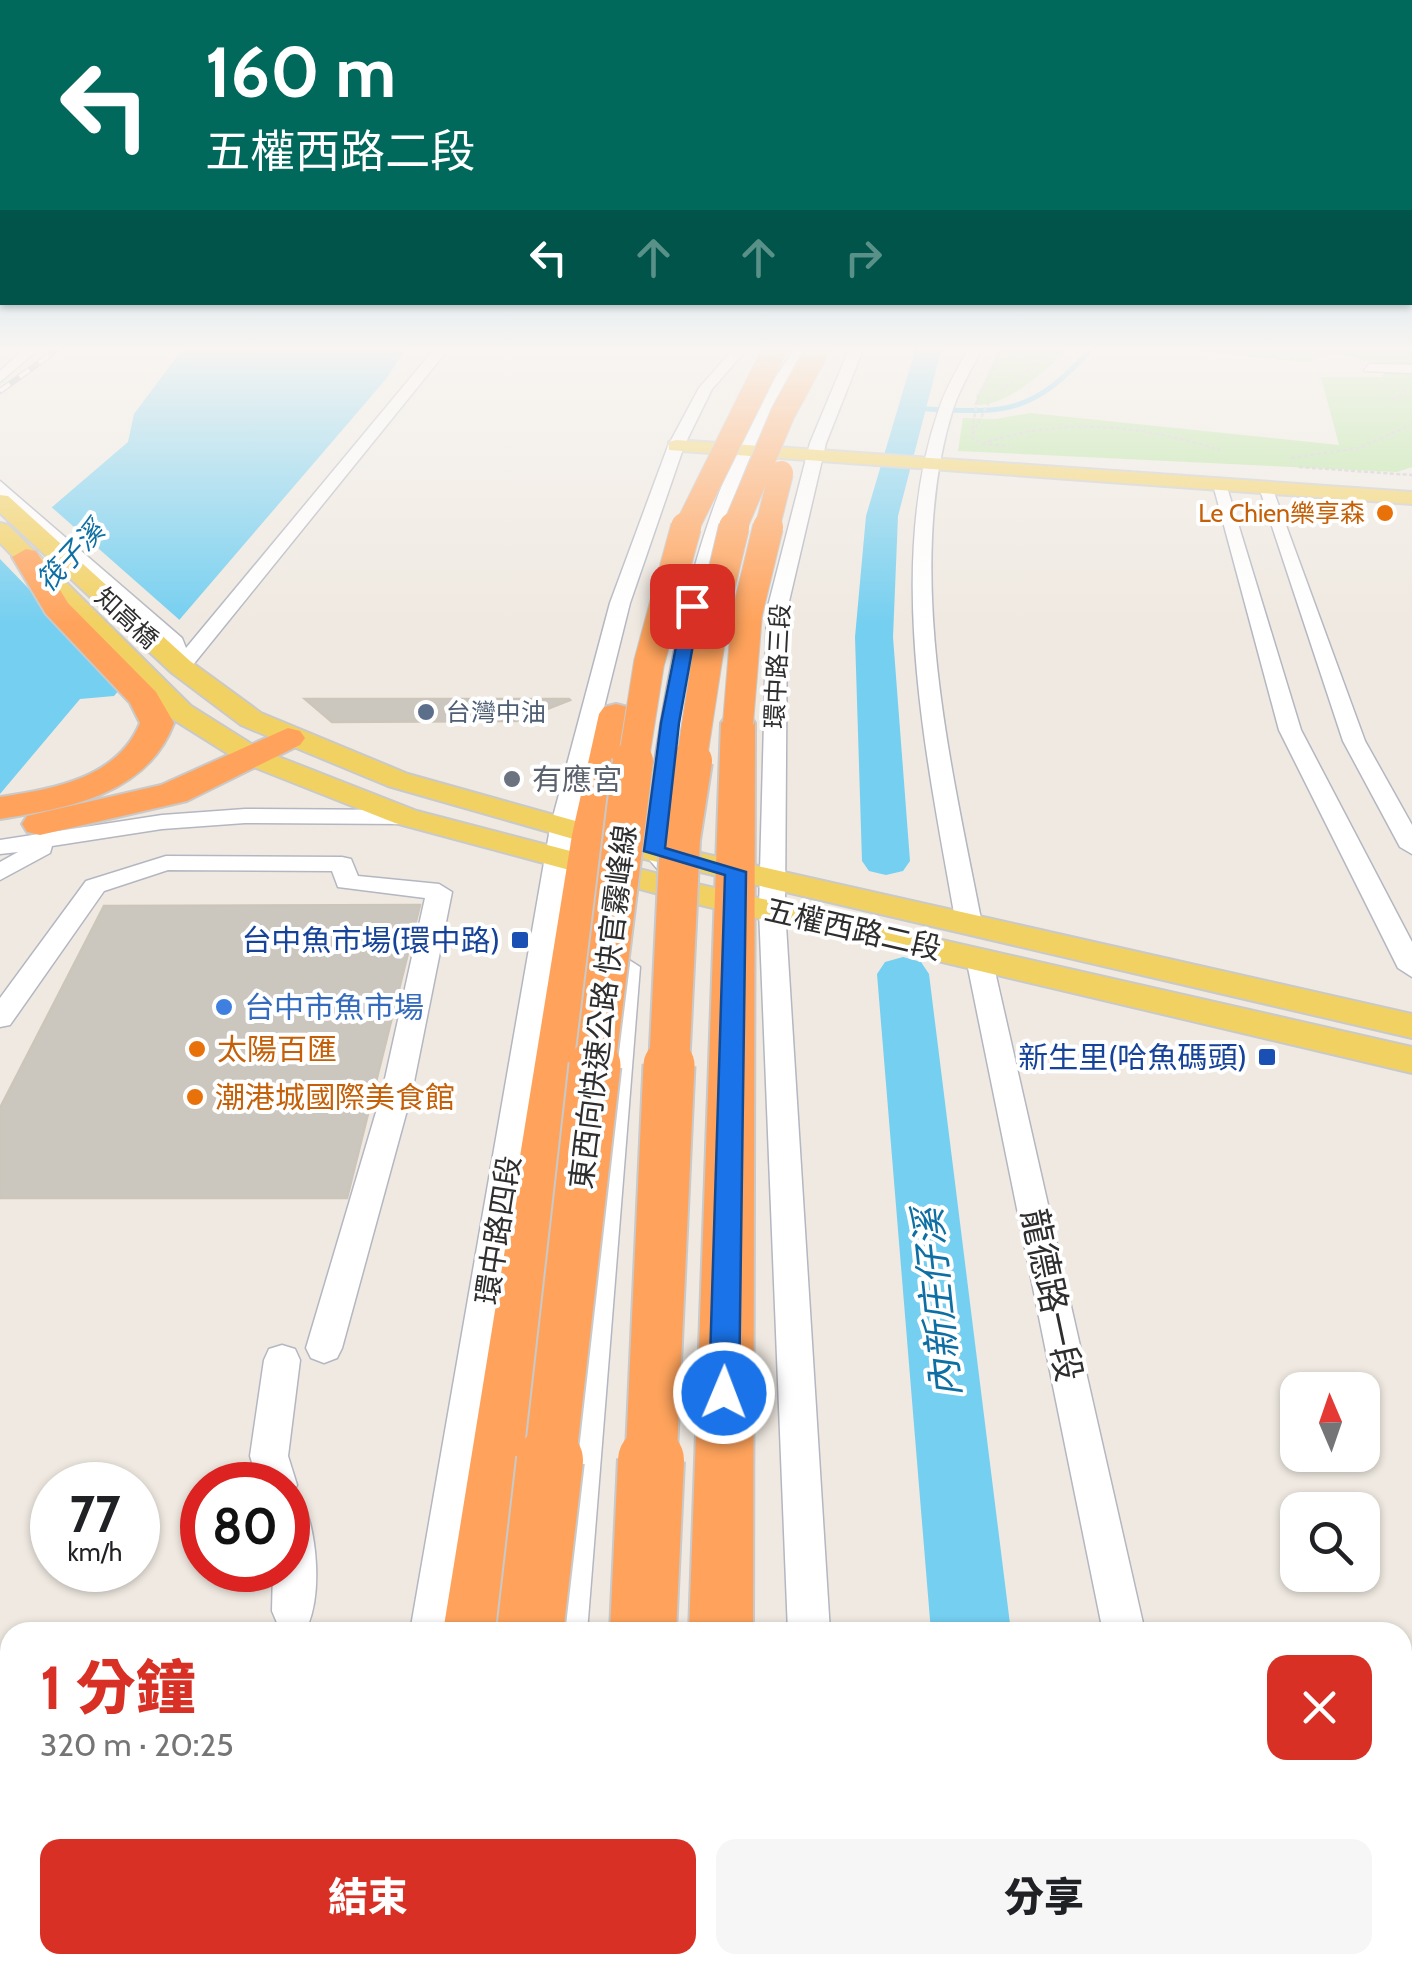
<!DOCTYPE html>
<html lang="zh-TW">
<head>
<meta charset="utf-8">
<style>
  :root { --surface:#fff; --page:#f6f6f6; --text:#202124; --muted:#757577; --accent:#d93025 }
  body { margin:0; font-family:Cabin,"Noto Sans TC",sans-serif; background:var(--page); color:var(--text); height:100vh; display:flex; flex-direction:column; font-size:38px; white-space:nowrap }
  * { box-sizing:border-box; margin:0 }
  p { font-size:32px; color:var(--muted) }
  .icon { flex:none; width:55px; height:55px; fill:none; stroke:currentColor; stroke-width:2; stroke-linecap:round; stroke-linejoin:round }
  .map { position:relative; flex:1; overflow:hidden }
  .details { position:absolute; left:0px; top:1622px; width:1412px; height:352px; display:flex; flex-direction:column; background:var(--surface); border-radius:30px 30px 0 0; box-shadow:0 2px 8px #0004 }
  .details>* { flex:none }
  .top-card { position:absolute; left:0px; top:0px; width:1412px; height:305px; box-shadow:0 2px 8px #0004; background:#00695c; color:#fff; overflow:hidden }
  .needle { width:65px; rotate:358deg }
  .buttons { position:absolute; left:1280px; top:1372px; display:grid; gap:20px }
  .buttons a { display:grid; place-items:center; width:100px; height:100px; border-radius:20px; background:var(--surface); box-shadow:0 2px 8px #0004; font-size:50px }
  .speed { position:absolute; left:30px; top:1462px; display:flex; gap:20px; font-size:50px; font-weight:700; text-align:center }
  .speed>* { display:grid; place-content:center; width:130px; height:130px; border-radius:50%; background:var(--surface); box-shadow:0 2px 8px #0004; line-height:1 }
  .speed small { font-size:25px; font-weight:400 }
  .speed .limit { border:15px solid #d22; background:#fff; color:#111 }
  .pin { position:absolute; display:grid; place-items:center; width:85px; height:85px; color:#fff; margin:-42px; border-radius:20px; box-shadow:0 5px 15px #0006 }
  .me { position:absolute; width:110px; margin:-55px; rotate:1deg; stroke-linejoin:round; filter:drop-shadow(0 0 8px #0008) }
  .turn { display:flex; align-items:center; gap:35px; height:210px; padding:0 40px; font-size:45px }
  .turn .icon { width:130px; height:130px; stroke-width:2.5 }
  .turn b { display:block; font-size:70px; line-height:85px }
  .lanes { display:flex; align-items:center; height:95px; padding:0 40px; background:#0003; justify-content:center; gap:50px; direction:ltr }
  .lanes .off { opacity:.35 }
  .round { display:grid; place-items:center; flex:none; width:105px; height:105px; border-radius:20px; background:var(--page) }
  .head { display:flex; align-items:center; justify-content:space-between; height:170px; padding:0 40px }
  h1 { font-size:60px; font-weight:800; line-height:75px; color:var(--accent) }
  .action { display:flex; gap:20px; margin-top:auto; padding:20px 40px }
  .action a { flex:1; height:115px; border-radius:20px; background:var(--accent); color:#fff; font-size:40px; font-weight:800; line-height:115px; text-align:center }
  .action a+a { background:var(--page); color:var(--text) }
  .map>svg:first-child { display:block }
</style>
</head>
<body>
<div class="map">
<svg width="1412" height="1973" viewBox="0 0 1412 1973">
  <rect width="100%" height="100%" fill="#efe9e1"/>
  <path fill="#b6e59e" d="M1000 347H1072C1044 369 1010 407 974 405Z
    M1159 347 1412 348V364C1401 364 1389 366 1379 364 1358 360 1327 344 1309 363Z
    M1386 371H1412V467L1397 472 958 451 963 418 996 419 1030 413 1339 445 1321 377H1382Z"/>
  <path fill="#75cff0" d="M184 347H407L386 379 114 696 80 699 0 794V536L44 514 128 442 134 414Z"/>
  <path fill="#efe9e1" d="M48 504 183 623 126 689 0 559V530Z"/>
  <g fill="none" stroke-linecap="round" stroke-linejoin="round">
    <path stroke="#75cff0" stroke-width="5" d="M909 408C1000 412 1027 421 1093 347"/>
    <path fill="#75cff0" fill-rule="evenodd" d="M916 347H942L898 516 893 637 910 861 903 871 886 875 869 871 862 861 855 637 866 516Z
      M903 957 921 962 929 974 1011 1632H931L877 974 885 962Z
      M958 1965H1052L1053 1973H959Z"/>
  </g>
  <path fill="#cbc7bf" stroke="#cbc5ba" stroke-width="2.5" d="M305 699H569L570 700 517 721 332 722Z
    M420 905 347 1198H0V1108L104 906Z"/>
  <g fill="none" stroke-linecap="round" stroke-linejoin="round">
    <g stroke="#b4b7c1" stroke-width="3">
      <path id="minor" d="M26 347H41L0 382V371Z
        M436 347H450L188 671H174L166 644 65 559 0 495V481L182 638 186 648Z
        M735 347H749L712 389 684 446 630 603 574 828 452 1632H410L550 828 610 603 668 446 699 388Z
        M796 347H810C709 492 686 679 666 850L686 873 674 880 665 878 642 851C665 680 692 491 796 347Z
        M850 347H864L826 443 787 610 785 909 830 1632H788L759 909 767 610 810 443Z
        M969 347H983C972 368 960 388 953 409 903 569 951 765 982 924L969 932 956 924C928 764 884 567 939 409 946 387 959 367 969 347Z
        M1369 364 1412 365V373L1364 371Z
        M1212 481 1226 484 1301 730 1412 942V977L1398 968 1279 730Z
        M1258 484 1272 487 1365 741 1412 825V854L1400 847 1343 741Z
        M245 809 406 810 418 817 406 824 245 823 162 829 52 846 50 853 0 880V862L18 852 0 854V840L162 815Z
        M166 856 342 857 351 859 358 876 439 884 452 892 412 1092 342 1348 337 1358 324 1363 311 1358 306 1348 382 1092 425 898 338 887 332 871 168 870 104 891 10 1025 0 1027V998L86 881Z
        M979 950 992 958 1145 1632H1103L966 958Z
        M626 958 640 967 587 1632H545L612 967Z
        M282 1345 295 1349 300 1360 288 1456 297 1485 292 1496 302 1499C317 1533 322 1591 308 1625L293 1631 278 1625 272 1611 273 1570H288V1485H259L250 1456 264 1360 269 1349Z
        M349 1965H399L398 1973H348Z
        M509 1965H559L558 1973H508Z
        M802 1965H852V1973H802Z
        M1171 1965H1221L1223 1973H1173Z"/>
    </g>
    <g stroke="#c9c9c9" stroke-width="4">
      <path id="major" d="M676 440 1412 492V504L669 450V442Z
        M0 495 8 496 190 661 261 713 408 774 643 840 1412 1014V1038L636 857 388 786 241 725 172 673 0 513Z
        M0 523 8 525 191 706 261 750 417 811 697 884 1412 1047V1073L692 903 395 823 241 762 171 718 0 543Z"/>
    </g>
    <g stroke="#c9c9c9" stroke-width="4">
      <path id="highway" d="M26 549 36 551 68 603 156 692 174 723C147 795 68 808 0 819V797C53 789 118 778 140 723L130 703 46 614 12 557Z
        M616 704 628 707 633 714 610 835 507 1632H443L572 835 599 714 604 707Z
        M738 713 750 716 755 723 753 1632H689L721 723 726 716Z
        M288 728 300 731 305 738 300 745 187 801 40 835 27 832 22 824 27 816 161 785Z
        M390 1965H530L529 1973H389Z
        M591 1965H667L666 1973H590Z
        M678 1965H754V1973H678Z"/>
    </g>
    <path stroke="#c9c9c9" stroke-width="2.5" stroke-dasharray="4 2.5" stroke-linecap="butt" d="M1061 347 991 398 971 437 982 444C1061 416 1142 425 1220 450
      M1187 347 1311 361
      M1232 347H1279
      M1260 350 1325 356 1296 347
      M1391 399 1408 395 1401 388
      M972 430 978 396 1004 347
      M982 444 1009 446
      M1291 458 1359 448 1410 425
      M1299 467 1412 475"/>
    <use href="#minor" fill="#fff" fill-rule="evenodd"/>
    <use href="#major" fill="#f2d163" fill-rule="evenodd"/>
    <use href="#highway" fill="#ffa35c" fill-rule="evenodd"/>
    <g stroke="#a3a6b8" stroke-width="6">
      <path id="rail" d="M0 391 61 347"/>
    </g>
    <use href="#rail" stroke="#fff" stroke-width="4" stroke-dasharray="12" stroke-linecap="butt"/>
    <g stroke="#c9c9c9" stroke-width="26" stroke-linecap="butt">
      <path id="highway-bridge-far4" d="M686 529 776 347
        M734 529 783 413 819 347
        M767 529 781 473"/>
    </g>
    <g stroke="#c9c9c9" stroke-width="32" stroke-linecap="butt">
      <path id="highway-bridge-far3" d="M738 723 747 614 768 527
        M633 764 649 663 686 527
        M691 764 715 607 734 527"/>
    </g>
    <g stroke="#c9c9c9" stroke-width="44" stroke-linecap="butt">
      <path id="highway-bridge-far2" d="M595 1068 633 761
        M669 1068 680 839 692 761"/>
    </g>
    <g stroke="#c9c9c9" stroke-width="55" stroke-linecap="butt">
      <path id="highway-bridge-far1" d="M550 1462 595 1065
        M651 1462 669 1065"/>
    </g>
    <g stroke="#c9c9c9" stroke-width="70" stroke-linecap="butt">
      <path id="highway-bridge" d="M530 1632 550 1460
        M643 1632 651 1460"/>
    </g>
    <use href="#highway-bridge-far4" stroke="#ffa35c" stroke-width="24"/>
    <use href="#highway-bridge-far3" stroke="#ffa35c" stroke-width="30"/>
    <use href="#highway-bridge-far2" stroke="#ffa35c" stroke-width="40"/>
    <use href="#highway-bridge-far1" stroke="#ffa35c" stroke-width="51"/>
    <use href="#highway-bridge" stroke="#ffa35c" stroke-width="66"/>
  </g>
  <linearGradient id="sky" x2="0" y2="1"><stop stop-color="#7abfeb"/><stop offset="0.56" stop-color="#f8f5f2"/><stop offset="1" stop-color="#f8f5f2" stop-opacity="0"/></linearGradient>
  <rect width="1412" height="623" fill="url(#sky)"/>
  <path fill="#1a73e8" stroke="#114b97" stroke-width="2.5" d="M692 602 700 606 679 723 665 848 746 872 739 1393 735 1402 724 1406 713 1402 709 1393 725 875 644 851 661 723 684 606Z"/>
  <g fill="#e8710a" stroke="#fff" stroke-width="4">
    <circle cx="1385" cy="513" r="10"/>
    <circle cx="197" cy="1049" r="10"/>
    <circle cx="195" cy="1097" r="10"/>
  </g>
  <circle fill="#5c6f8a" stroke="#fff" stroke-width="4" cx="426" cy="712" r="10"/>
  <circle fill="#6b7280" stroke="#fff" stroke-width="4" cx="512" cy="779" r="10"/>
  <g fill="#1a4fb4" stroke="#fff" stroke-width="4">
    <rect x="510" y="930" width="20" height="20" rx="5"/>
    <rect x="1257" y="1047" width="20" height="20" rx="5"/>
  </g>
  <circle fill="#3f7fe0" stroke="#fff" stroke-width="4" cx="224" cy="1007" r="10"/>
  <g text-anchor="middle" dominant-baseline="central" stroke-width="8" stroke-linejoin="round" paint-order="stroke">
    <g font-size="25" fill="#c56008" stroke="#fff" text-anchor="end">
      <text x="1365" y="513">Le Chien樂享森</text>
    </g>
    <g font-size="25" fill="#2e2e2e" stroke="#fff">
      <text transform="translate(127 618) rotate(43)">知高橋</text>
      <text transform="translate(777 666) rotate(-87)">環中路三段</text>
    </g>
    <g font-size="25" fill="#4e5e75" stroke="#fff" text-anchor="start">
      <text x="446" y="712">台灣中油</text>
    </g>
    <g font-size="28" font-style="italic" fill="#0d6fa3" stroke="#fff">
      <text transform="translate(70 556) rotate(-47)">筏子溪</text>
    </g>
    <g font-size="30" fill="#5b616d" stroke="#fff" text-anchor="start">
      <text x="532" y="779">有應宮</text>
    </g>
    <g font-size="30" fill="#2e2e2e" stroke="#fff">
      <text transform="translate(853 929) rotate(13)">五權西路二段</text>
      <text transform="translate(603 1007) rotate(-83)">東西向快速公路 快官霧峰線</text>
      <text transform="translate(498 1230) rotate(-81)">環中路四段</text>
    </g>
    <g font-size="30" fill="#164399" stroke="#fff" text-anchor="end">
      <text x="500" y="940">台中魚市場(環中路)</text>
      <text x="1247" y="1057">新生里(哈魚碼頭)</text>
    </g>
    <g font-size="30" fill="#366cbe" stroke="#fff" text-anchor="start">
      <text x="244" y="1007">台中市魚市場</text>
    </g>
    <g font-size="30" fill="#c56008" stroke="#fff" text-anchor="start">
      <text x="217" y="1049">太陽百匯</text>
      <text x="215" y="1097">潮港城國際美食館</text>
    </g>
    <g font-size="35" fill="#2e2e2e" stroke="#fff">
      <text transform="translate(1052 1295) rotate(78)">龍德路一段</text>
    </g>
    <g font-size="38" font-style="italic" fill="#0d6fa3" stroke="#fff">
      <text transform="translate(937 1303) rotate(-96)">內新庄仔溪</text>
    </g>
  </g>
</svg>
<div class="buttons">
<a><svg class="needle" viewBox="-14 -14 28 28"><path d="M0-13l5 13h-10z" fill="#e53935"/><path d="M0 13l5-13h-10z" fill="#757577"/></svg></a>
<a><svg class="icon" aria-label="search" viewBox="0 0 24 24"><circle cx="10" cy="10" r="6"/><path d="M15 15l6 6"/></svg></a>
</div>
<div class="speed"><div>77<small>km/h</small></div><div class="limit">80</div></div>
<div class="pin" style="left:692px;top:606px;background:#d93025"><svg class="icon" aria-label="arrive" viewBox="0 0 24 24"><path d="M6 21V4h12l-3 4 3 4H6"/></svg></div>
<svg class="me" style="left:724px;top:1393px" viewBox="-20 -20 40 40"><circle r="17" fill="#1a73e8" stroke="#fff" stroke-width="3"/><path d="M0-11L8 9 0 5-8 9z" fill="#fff"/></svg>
<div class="top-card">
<div class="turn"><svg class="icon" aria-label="left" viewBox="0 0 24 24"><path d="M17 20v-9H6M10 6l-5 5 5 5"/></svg><div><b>160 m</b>五權西路二段</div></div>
<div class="lanes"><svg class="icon" aria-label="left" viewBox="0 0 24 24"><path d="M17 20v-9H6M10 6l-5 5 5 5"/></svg><svg class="icon off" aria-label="ahead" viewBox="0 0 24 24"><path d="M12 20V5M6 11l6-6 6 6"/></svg><svg class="icon off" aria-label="ahead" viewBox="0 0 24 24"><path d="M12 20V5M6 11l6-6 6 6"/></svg><svg class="icon off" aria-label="right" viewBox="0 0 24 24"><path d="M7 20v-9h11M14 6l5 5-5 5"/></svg></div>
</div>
<section class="details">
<div class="head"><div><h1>1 分鐘</h1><p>320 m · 20:25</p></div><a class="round" style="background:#d93025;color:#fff"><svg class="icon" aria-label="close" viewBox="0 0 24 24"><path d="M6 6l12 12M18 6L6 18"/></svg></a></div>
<div class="action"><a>結束</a><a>分享</a></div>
</section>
</div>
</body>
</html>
